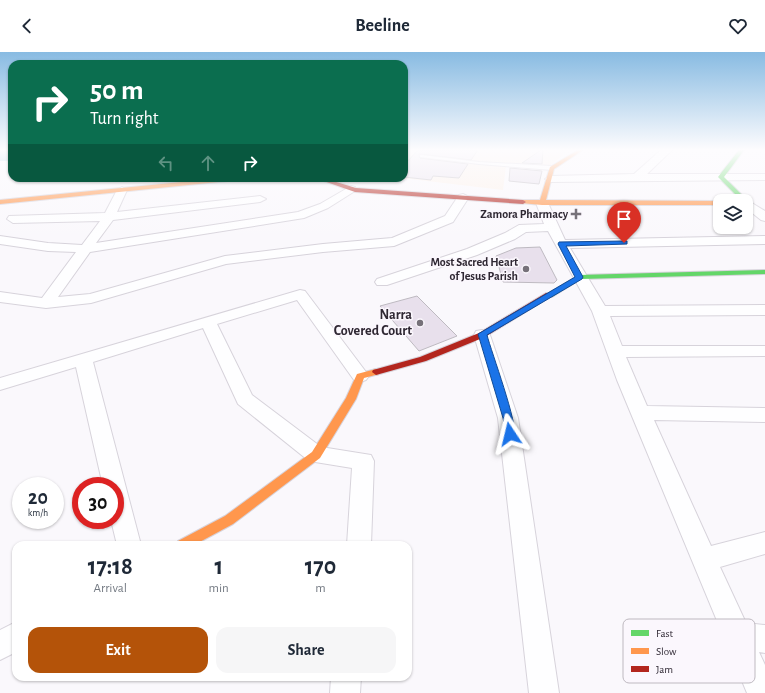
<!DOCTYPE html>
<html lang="en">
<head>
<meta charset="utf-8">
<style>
  :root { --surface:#fff; --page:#f6f6f7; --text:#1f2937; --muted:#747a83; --accent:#b45309 }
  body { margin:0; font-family:"Alegreya Sans",sans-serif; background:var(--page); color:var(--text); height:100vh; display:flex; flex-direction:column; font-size:15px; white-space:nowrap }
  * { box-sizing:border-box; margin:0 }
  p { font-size:13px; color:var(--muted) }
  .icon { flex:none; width:22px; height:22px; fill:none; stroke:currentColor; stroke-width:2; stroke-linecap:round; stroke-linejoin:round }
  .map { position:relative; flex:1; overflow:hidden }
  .details { position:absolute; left:12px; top:489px; width:400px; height:140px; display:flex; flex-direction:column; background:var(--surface); border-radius:12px; box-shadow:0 1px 3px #0004 }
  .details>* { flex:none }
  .banner { position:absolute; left:8px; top:8px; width:400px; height:122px; border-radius:12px; box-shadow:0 1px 3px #0004; background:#0b6e4f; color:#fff; overflow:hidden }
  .tools { position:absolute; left:713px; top:142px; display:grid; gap:8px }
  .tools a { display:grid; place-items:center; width:40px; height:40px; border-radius:8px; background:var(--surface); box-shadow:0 1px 3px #0004; font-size:20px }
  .speed { position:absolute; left:12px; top:425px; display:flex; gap:8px; font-size:20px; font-weight:700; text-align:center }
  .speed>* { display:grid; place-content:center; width:52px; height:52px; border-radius:50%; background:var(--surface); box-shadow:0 1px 3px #0004; line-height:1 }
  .speed small { font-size:10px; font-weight:400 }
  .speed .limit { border:6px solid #d22; background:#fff; color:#111 }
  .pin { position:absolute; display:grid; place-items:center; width:34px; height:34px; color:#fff; margin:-41px -17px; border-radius:50% 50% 50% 0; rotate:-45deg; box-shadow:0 0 4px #0007 }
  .pin .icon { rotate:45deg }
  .me { position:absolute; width:44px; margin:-22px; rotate:350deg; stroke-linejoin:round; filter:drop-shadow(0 0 3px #0008) }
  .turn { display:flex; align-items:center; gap:14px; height:84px; padding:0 16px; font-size:18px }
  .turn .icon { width:52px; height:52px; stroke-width:2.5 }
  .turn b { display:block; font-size:28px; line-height:34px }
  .lanes { display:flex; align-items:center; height:38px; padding:0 16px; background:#0003; justify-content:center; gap:20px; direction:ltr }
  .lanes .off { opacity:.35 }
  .eta { display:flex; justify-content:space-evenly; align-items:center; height:68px; text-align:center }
  .eta b { font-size:24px; font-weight:700; line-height:28px }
  .primary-button { display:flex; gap:8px; margin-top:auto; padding:8px 16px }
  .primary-button a { flex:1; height:46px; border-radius:12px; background:var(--accent); color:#fff; font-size:16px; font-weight:700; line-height:46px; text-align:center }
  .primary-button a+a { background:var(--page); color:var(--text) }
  header { display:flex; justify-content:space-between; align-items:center; height:52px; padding:0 16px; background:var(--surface); font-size:18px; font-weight:700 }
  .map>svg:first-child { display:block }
</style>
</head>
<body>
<header><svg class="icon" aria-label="back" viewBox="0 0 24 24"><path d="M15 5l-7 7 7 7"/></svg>Beeline<svg class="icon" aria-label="heart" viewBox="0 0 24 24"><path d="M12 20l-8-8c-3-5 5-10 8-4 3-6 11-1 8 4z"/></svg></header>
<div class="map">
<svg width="765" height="641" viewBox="0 0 765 641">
  <rect width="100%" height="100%" fill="#faf8fc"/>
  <path fill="#fcf1e9" d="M404 98H566L568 99 547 116 506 114 503 138 402 126H404Z"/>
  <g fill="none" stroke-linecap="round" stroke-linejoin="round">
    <path fill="#98c6d9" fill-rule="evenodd" d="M0 98H12V109H0Z"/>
  </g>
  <path fill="#e8e0ec" stroke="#bebac1" d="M418 98H478L471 108 419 102 420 106 468 112 459 126 433 124 431 128 404 125V113Z
    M541 98H543L542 112 522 111Z
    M510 116 542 119 539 132 509 129Z
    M540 195 557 228 554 231 503 230 496 204 516 196Z
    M417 244 457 284 419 299 380 254Z"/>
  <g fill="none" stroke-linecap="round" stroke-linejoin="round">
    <g stroke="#d7d3db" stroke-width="2">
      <path id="lane" d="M422 103 479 110 552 114 555 116 552 118 479 112 420 105V103Z"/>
    </g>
    <g stroke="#d7d3db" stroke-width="2">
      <path id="street" d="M661 98H672L647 122H765V128L550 130 545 127 550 124 634 122Z
        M351 134 355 135 356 137 355 139 328 156 304 166 90 200 58 245 90 242 225 204 323 192 392 186 445 164 459 143 463 142 469 145 453 170 394 194 323 200 226 212 91 251 46 256 0 250V240L42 246 76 200 48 199 0 192V184L48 191 82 193 100 169 13 171 7 167 9 164 105 161 117 138 122 135 127 138 117 160 260 144 266 147 260 150 113 168 96 191 298 160 320 152Z
        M542 148 548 151 565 188 765 184V192L570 196 605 254 765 253V263L610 264 622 294H765V304L626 305 647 354 765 356V370L654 368 711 494 765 480V502L720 515 746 571 765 573V601L759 600 765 613V641H747L617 328 592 259 548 179 526 180 515 187 477 203 387 233H377L375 230 377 227 467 197 505 181 519 173 544 172 536 151Z
        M747 148 765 159V169L761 168 746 156V149H743Z
        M300 238 305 239 366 320 369 324 366 328 360 330 354 328 297 248 217 272 252 343 321 395 371 403 374 409 371 493H347L352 416 309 409 238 352 203 276 93 310 141 493H117L111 468H115V434H103L76 315 0 338V326Z
        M482 278 488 279 490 283 518 366 559 641H529L498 366 474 283 476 279Z
        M16 570V600L0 608V578Z
        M331 625H361L360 641H330Z"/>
    </g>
    <g stroke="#d7d3db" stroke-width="2">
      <path id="fast" d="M739 98H744L724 125 748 149 746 150V149H742L718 125Z
        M765 218V222L581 227 552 245H546L545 243 579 223Z"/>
    </g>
    <g stroke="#d7d3db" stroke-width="2">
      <path id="slow" d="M578 98H583L554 117 546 148 720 149V153H542L521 151 520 150 523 148H540L550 115Z
        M222 126H241L238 128 0 152V148Z
        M376 317 380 320 379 322 364 326 356 347 320 406 233 472 194 493H176L178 489 225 464 312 400 346 346 357 322Z"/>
    </g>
    <g stroke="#d7d3db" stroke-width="2">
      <path id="jam" d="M315 126H323L356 136 523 148 526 150 523 152 355 140Z
        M546 241H552L553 243 485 285 426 309 376 323 372 320 373 318 420 305 479 281Z"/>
    </g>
    <use href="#lane" fill="#fefeff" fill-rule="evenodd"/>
    <use href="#street" fill="#fefeff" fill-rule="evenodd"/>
    <use href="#fast" fill="#63d668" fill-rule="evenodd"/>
    <use href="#slow" fill="#ff974d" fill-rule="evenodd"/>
    <use href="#jam" fill="#b3261e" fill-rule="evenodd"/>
  </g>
  <linearGradient id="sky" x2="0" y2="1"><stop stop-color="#88bbe2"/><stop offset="0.52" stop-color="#fdfcfe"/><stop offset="1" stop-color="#fdfcfe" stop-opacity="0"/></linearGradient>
  <rect width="765" height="188" fill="url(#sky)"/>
  <path fill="#1a73e8" stroke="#114b97" d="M624 189H627V192L566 194 583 225 582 227 487 283C491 299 519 374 514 384H507L503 366 478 282 575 225 558 192 559 190Z"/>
  <g fill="#767179" stroke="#fbf7fd" stroke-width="1.5">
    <path d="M574 156h4v4h4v4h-4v4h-4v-4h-4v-4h4z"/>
    <circle cx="526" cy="217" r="4"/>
    <circle cx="420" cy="271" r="4"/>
  </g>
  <g text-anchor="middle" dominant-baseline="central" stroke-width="3" stroke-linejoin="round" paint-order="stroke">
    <g font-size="12" font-weight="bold" fill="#2f2833" stroke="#fbf7fd" text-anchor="end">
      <text x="568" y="162">Zamora Pharmacy</text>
      <text x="518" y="210">Most Sacred Heart<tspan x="518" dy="14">of Jesus Parish</tspan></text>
    </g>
    <g font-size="14" font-weight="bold" fill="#2f2833" stroke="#fbf7fd" text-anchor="end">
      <text x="412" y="263">Narra<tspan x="412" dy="16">Covered Court</tspan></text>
    </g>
  </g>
  <rect x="623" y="567" width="132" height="64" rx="6" fill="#fbf7fd" stroke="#beb9c0" stroke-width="1"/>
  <rect x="631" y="578" width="18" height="6" fill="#63d668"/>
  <rect x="631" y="596" width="18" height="6" fill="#ff974d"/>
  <rect x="631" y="614" width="18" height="6" fill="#b3261e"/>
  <g font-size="11" fill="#2f2833">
    <text x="656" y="585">Fast</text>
    <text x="656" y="603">Slow</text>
    <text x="656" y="621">Jam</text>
  </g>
</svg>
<div class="tools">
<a><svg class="icon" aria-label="layers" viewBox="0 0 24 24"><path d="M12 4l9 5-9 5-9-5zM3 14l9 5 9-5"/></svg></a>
</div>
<div class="speed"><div>20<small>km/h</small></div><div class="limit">30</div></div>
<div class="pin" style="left:624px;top:191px;background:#d93025"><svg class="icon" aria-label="arrive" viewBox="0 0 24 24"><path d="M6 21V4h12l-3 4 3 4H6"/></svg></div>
<svg class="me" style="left:510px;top:382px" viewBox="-20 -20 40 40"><path d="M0-17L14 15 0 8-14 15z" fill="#1a73e8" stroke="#fff" stroke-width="4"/></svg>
<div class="banner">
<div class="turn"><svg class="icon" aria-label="right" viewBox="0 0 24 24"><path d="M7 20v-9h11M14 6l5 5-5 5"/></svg><div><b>50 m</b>Turn right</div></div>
<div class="lanes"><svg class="icon off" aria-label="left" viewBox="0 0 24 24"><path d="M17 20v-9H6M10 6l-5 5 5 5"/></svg><svg class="icon off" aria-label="ahead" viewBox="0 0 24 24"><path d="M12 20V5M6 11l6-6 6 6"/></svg><svg class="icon" aria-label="right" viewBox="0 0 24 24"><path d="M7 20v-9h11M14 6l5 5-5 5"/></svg></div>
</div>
<section class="details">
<div class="eta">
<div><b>17:18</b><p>Arrival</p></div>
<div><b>1</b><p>min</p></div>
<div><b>170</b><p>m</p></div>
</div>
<div class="primary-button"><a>Exit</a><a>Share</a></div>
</section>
</div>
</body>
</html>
